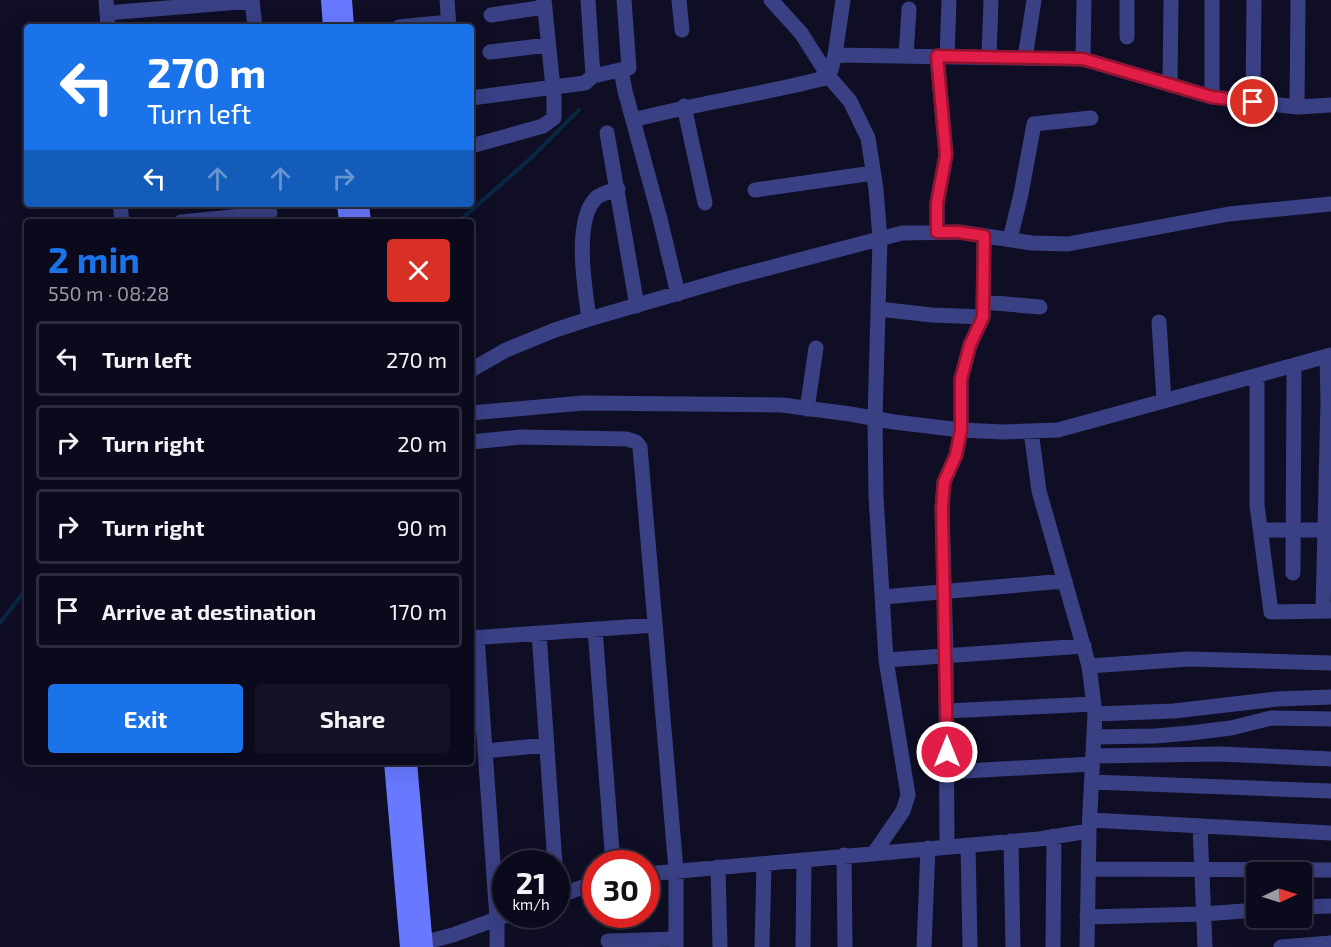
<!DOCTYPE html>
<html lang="en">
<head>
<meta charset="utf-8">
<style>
  :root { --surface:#0b0a1c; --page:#141325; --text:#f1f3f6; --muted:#9a9aa3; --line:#2b2b3b; --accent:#1a73e8 }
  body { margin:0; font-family:"Exo 2",sans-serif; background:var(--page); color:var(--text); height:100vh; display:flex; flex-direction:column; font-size:22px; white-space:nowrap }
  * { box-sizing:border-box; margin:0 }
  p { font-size:20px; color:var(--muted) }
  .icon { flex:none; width:33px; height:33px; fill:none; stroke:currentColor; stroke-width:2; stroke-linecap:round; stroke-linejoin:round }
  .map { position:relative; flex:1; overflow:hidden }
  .panel { position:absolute; left:24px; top:219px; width:450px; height:546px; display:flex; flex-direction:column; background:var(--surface); border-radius:6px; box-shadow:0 6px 24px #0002,0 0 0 2px var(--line) }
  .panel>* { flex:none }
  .guide { position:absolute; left:24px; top:24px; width:450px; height:183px; border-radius:6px; box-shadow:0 6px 24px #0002,0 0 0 2px var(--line); background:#1a73e8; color:#fff; overflow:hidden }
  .needle { width:39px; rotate:86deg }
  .buttons { position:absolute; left:1246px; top:862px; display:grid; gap:12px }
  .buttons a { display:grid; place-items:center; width:66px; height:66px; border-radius:6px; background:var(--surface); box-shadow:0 6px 24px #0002,0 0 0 2px var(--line); font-size:30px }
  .speed { position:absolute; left:492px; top:850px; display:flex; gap:12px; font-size:30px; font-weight:700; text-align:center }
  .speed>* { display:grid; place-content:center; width:78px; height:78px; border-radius:50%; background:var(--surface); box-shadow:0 6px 24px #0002,0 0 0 2px var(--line); line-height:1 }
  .speed small { font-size:15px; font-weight:400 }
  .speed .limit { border:9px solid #d22; background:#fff; color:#111 }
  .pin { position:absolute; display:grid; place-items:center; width:51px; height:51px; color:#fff; margin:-26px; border:3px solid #fff; border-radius:50%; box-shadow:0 2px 6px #0007 }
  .me { position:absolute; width:66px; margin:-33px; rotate:0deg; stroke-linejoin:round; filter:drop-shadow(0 0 4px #0008) }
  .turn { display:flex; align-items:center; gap:21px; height:126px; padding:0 24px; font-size:27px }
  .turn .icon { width:78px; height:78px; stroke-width:2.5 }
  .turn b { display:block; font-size:42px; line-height:51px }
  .lanes { display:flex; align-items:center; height:57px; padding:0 24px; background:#0003; justify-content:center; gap:30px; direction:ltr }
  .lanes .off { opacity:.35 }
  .round { display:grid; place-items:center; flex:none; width:63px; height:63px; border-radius:6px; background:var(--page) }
  .head { display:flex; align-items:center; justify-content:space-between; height:102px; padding:0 24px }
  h1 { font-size:36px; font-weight:700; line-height:45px; color:var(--accent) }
  .primary-button { display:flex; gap:12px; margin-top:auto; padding:12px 24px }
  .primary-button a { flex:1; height:69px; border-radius:6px; background:var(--accent); color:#fff; font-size:24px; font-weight:700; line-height:69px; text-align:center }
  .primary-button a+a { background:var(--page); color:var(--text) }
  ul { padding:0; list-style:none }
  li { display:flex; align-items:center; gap:18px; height:75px; margin:0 12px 9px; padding:0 12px; border:3px solid var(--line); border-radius:6px }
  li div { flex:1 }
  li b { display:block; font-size:22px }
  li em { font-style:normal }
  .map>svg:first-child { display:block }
</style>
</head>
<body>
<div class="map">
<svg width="1331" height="947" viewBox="0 0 1331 947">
  <rect width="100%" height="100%" fill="#0f0e25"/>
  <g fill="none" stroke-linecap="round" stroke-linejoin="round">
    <path stroke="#092643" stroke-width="4" d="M458 222 530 159 579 110
      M0 623 27 588"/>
    <path stroke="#394084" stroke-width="15" d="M106 0 108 27
      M252 0 255 27
      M447 0 449 27
      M588 0 593 76
      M679 0 682 30
      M771 0 801 33 829 77 850 101 868 138 876 189 880 239 875 419 876 496 886 660 1084 646
      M107 13 252 1
      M491 15 545 7
      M399 27 449 22
      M1127 37V0
      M490 52 548 45
      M835 55 1083 59 1212 97 1297 107 1331 105
      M906 56 909 9
      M937 56 946 155 937 203V232
      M947 57 949 0
      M989 57 991 0
      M1025 58 1034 0
      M1083 59 1084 0
      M621 70 625 91 660 219 678 294
      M1170 85 1171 0
      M1212 97V0
      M471 98 585 83 593 76 629 68 624 0
      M1253 102 1254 0
      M684 106 705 203
      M1297 107 1298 0
      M633 120C698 103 764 94 829 77L835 55 843 0
      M607 133 637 306
      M471 146 543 126 554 118V97L544 0
      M755 190 873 173
      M120 204 122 222
      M181 222 270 213
      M1010 239 1021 194 1034 124 1091 118
      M983 302 1040 307
      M878 309 932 315 983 317
      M589 319C585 289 573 221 596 198 602 193 611 191 618 189
      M1159 322 1164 401
      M471 370 506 350 555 330 589 319 734 277 902 233 959 232 1032 243 1068 244 1229 214 1331 204
      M1257 376V505L1271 612 1331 611
      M807 409 816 348
      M471 413 583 403 782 405 850 414 894 422 961 430 1003 432 1058 430 1331 355
      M1031 431 1039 491 1089 666 1095 714 1089 831 1087 947
      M471 442 521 437 627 439 636 442 640 447 676 870V947
      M1260 530H1331
      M1293 573 1294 365
      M883 597 1065 581
      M1323 611 1328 401 1327 356
      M595 629 613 864
      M539 633 555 864
      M477 637 497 919V947
      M471 638 655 625
      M1089 666 1189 659 1331 663
      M946 711 1094 704
      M1095 714 1174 711 1277 699 1331 697
      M1094 737 1155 736 1190 733 1231 728 1271 718 1331 719
      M485 751 547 745
      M1093 756 1219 754 1331 759
      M947 772 1092 764
      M1092 782 1331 791
      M1090 820 1331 833
      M1200 826 1205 947
      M1011 841 1013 947
      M968 845 970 947
      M947 846 946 655 942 508 944 482 956 455 961 430V379L970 345 983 317 984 236
      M874 853 903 811 908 795 886 660
      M844 855 845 947
      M718 867 720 947
      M1088 869 1331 870
      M646 874 1039 839 1089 831
      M556 897 596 882
      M1302 907 1331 906
      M1087 917 1203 914 1257 910
      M608 941 676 939
      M415 945 453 935 507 915
      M762 947 764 864
      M803 947 804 860
      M924 947 928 848
      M1053 947 1054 836
      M1281 947 1331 943"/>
    <path stroke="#6979ff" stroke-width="18" d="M330 0 332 27
      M343 0 345 27
      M346 204 348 222
      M360 204 362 222
      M393 762 409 947
      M408 762 424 947"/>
  </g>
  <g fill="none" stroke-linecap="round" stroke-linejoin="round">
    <g stroke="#92132f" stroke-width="15">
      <path id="route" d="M947 752 942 508 944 482 956 455 961 430V379L970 345 983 317 984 236 958 232H937V203L946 155 937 56 1083 59 1212 97 1253 102"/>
    </g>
    <use href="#route" stroke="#e11d48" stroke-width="10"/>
  </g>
</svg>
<div class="buttons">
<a><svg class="needle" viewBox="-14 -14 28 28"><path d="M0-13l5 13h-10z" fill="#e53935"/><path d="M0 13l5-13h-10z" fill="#9a9aa3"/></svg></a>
</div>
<div class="speed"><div>21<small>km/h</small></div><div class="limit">30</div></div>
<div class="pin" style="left:1253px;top:102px;background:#d93025"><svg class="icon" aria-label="arrive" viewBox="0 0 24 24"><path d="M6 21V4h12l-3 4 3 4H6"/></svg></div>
<svg class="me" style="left:947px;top:752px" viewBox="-20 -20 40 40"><circle r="17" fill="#e11d48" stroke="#fff" stroke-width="3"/><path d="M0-11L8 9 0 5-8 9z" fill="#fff"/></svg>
<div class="guide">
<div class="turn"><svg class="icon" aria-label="left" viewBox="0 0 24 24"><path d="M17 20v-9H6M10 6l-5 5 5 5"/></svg><div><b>270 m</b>Turn left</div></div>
<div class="lanes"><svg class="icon" aria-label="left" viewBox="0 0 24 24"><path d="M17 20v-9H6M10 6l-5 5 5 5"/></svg><svg class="icon off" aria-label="ahead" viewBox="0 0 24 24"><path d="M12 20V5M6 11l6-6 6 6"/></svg><svg class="icon off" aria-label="ahead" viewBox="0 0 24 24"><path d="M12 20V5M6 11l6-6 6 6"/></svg><svg class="icon off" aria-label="right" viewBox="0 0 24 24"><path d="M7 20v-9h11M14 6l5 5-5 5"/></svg></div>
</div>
<section class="panel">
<div class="head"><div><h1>2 min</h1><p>550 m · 08:28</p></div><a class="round" style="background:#d93025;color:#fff"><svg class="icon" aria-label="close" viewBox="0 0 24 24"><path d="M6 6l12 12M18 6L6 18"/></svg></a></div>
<ul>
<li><svg class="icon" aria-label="left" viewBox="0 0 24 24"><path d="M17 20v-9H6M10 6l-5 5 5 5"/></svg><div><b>Turn left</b></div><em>270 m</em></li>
<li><svg class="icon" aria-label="right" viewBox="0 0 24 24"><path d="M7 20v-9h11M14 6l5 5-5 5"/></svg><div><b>Turn right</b></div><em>20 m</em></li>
<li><svg class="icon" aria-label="right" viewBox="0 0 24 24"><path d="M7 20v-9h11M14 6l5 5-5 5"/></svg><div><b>Turn right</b></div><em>90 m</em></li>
<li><svg class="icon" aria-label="arrive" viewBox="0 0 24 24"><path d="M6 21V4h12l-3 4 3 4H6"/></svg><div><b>Arrive at destination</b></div><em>170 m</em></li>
</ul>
<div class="primary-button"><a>Exit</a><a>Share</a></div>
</section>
</div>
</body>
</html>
